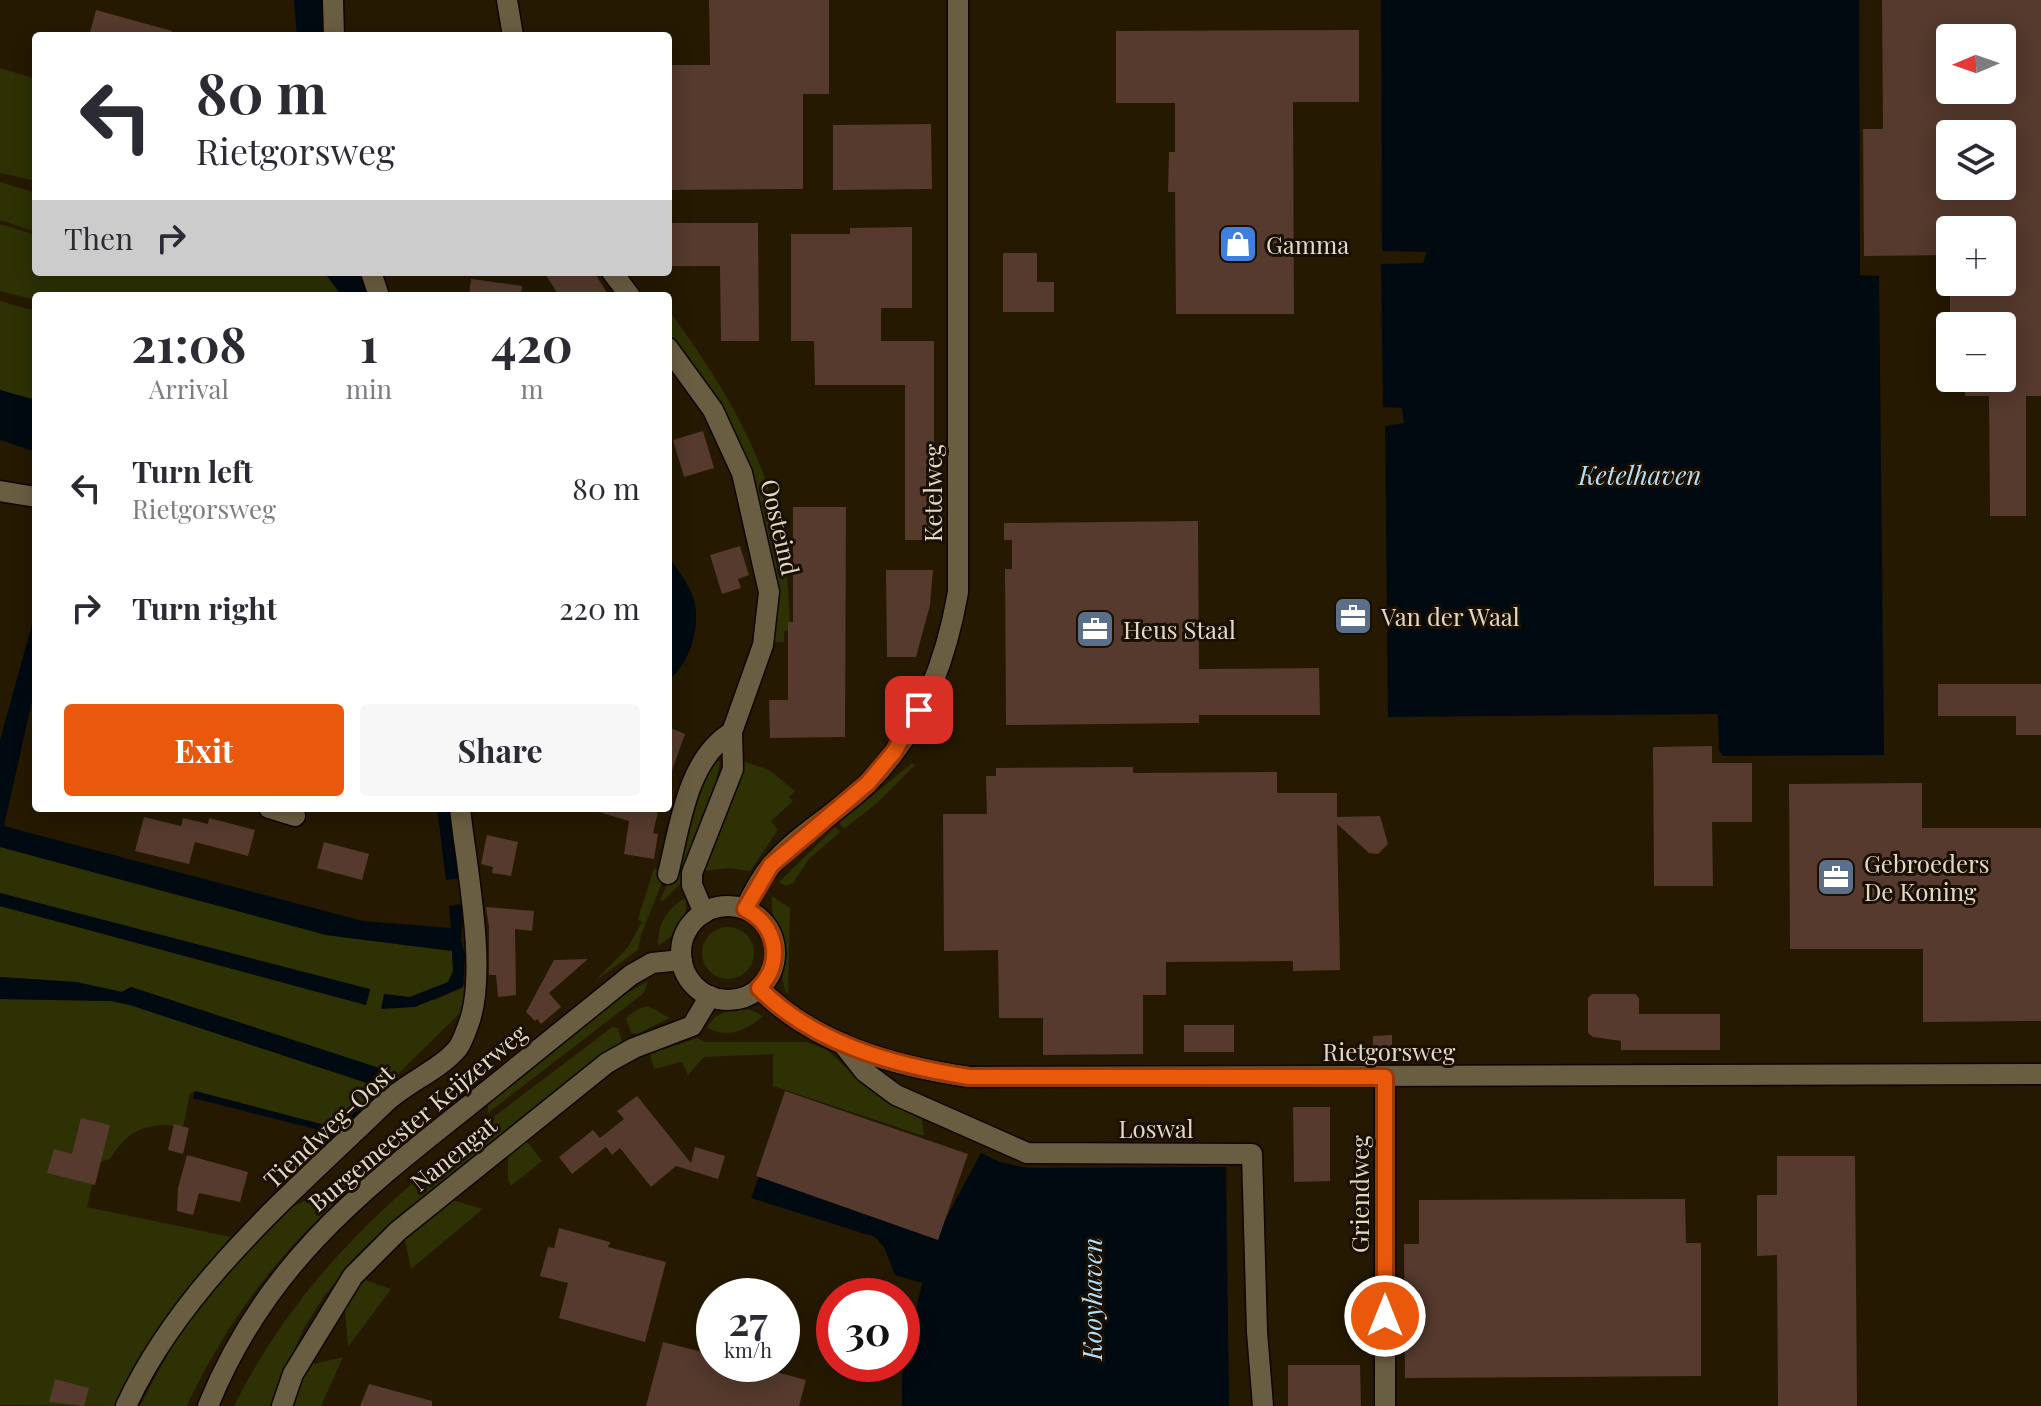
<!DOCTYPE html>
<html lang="en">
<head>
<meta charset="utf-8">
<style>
  :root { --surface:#fff; --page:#f7f7f7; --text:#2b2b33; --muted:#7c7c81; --accent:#ea580c }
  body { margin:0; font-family:"Playfair Display",serif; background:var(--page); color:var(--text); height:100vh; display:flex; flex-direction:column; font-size:30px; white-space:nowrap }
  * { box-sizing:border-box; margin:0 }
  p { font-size:26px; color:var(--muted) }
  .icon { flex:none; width:44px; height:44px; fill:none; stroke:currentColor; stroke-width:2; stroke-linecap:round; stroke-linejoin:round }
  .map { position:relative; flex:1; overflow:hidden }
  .sheet { position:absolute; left:32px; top:292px; width:640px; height:520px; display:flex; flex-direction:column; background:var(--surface); border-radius:8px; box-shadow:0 4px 20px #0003 }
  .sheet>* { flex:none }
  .top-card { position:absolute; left:32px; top:32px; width:640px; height:244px; border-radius:8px; box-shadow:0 4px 20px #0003; background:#fff; color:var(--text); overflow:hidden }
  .needle { width:52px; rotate:268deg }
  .tools { position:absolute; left:1936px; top:24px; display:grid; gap:16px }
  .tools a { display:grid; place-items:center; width:80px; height:80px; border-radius:8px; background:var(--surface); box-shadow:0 4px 20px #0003; font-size:40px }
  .speed { position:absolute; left:696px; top:1278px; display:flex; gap:16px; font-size:40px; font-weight:700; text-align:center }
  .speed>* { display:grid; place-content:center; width:104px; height:104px; border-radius:50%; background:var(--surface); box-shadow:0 4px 20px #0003; line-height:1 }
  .speed small { font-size:20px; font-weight:400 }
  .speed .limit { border:12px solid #d22; background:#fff; color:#111 }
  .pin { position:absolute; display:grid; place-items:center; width:68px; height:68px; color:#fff; margin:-34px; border-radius:16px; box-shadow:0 4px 12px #0006 }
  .me { position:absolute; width:88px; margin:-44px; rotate:0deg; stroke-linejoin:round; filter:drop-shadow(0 0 6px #0008) }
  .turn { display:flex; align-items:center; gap:28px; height:168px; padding:0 32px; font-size:36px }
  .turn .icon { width:104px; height:104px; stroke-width:2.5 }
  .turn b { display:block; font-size:56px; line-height:68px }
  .then { display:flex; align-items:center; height:76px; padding:0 32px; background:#0003; gap:16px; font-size:30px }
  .eta { display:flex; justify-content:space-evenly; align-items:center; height:136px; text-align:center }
  .eta b { font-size:48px; font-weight:700; line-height:56px }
  .action { display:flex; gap:16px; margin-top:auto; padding:16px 32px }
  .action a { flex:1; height:92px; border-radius:8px; background:var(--accent); color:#fff; font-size:32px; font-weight:700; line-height:92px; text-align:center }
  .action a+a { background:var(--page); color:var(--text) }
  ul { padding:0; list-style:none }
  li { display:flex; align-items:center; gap:24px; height:120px; padding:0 32px }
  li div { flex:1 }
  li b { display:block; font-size:30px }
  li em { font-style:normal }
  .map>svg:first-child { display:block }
</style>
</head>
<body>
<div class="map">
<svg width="2041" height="1406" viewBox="0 0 2041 1406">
  <rect width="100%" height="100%" fill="#251901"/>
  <path fill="#2d3104" d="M0 68 36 79V181L0 173Z
    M0 182 36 193V232L0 220Z
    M0 224 36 235V272H312L327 276 342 296H36V300L0 291Z
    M0 301 36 311V400L0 390Z
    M668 309C746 416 788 495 790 630L784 631V642L762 643 773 572 680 351 668 336Z
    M715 760 720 762 715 787 682 882 663 901 660 900 671 876 697 788Z
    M743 761 769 770 795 791 789 797 793 801 771 821 778 830 750 871 728 868 705 871 741 779Z
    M912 763 915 765 877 803 844 829 839 823Z
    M835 827 840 832 809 859 793 883 786 886 779 882Z
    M0 847 326 935 452 951 453 972 448 982 410 997 384 994 435 1000 462 988 465 982V1008L392 1080 383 1077 379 1068 131 987 122 992 76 982 0 977V906L366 1005 370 990 0 893Z
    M654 868 666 873 641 935 638 950 595 981 628 947 642 922 638 919Z
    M772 896 790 908 788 995C777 978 787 964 784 945 780 928 769 914 772 896Z
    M685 898C691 917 674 936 658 946 658 924 666 909 685 898Z
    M702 953a26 26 0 1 1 52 0a26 26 0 1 1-52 0Z
    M648 981 644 993 488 1113V1102L617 999Z
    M0 999 111 1001 130 1005 373 1085 370 1098 336 1128 195 1091 190 1093 183 1127C148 1121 128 1129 110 1159L97 1163 87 1207 231 1237 180 1301 117 1406 0 1405Z
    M648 1006 670 1018 637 1034 631 1033 626 1018 638 1009Z
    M731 1009 751 1010 763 1016C747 1030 727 1040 707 1027L715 1017Z
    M612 1027 618 1028 622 1041 400 1215 358 1254 325 1295 304 1328 270 1406H234C321 1232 463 1142 612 1027Z
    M697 1038 705 1042H806L827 1050 852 1073 922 1120 924 1136 773 1086V1054L704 1057 688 1075 682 1062 654 1069 650 1054Z
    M525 1139 542 1161 511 1186 508 1180V1154Z
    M373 1169C295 1233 229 1313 187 1406H140C174 1341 212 1270 270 1222 295 1202 343 1183 373 1169Z
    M449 1199 483 1209 411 1269 404 1236Z
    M362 1279 391 1289 348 1347 345 1310Z
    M343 1357 321 1406H290L306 1366Z"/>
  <path fill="#020a11" d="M294 0H322L323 33 320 36H297Z
    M1381 0H1859L1860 275 1879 276 1884 755 1723 756 1719 750 1718 714 1388 717 1385 426 1404 423 1402 408 1383 407 1381 264 1423 263 1427 252 1382 251Z
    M312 272H361L373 296H342L327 276Z
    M0 390 36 400V452L0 440Z
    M668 556C677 569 690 585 694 600 701 627 690 663 668 681Z
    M36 610V683L4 826 363 921 451 928 449 906 462 904 464 907 461 940 465 955 463 987 415 1007 381 1009 384 994 410 997 448 982 453 971 452 951 326 935 0 847V740Z
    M437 808H451V829L461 878 446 880Z
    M0 893 370 989 366 1005 0 906Z
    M0 977 76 982 122 992 131 987 379 1068 384 1088 263 1207 262 1205 326 1139 323 1131 193 1098 195 1091 336 1128 370 1098 373 1085 130 1005 111 1001 0 999Z
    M981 1153 1000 1162 1027 1168 1226 1167 1229 1406H902V1376L922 1283 895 1275 884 1247 875 1237 751 1198 760 1174 937 1235Z"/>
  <path fill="#553a2d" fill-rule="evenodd" d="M709 0H829V94H803V189L668 190V65H710Z
    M1882 0H2041V396H2026V516H1990L1989 396H1965V378H2002V326H1950V282H2002V230H1950V255L1864 256 1863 129H1883ZM1950 38H2002V90H1950ZM1950 134H2002V186H1950Z
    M96 10 172 31V36H89Z
    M1359 30V102H1293L1294 314H1176L1175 192H1168L1169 152H1175V103H1116V31Z
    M931 124 932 189 833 190V125Z
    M668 223H758L759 341H721L720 266H668Z
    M912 227V308H881V341H934V540H905V385H815L814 341H791V234H850V228Z
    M1003 253H1037V282H1054V312H1003Z
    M544 272H594L609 296H559Z
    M471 279 522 286 521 296H469Z
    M703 431 714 468 684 477 673 440Z
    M793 507H846L845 737 770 738 769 700H788V622H793Z
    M1198 521 1199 669 1319 668 1320 715H1199V723L1006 725 1005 569H1012V540H1004V523Z
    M740 546 749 575 738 579 741 588 722 594 710 555Z
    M886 570H933L930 605 916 657H887Z
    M1347 597H1364V633H1342V602Z
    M1938 684H2041V735H2016V716H1938Z
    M668 727 685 734 670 776H668Z
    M1712 746V763H1752V822H1712L1713 886H1654L1653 747Z
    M1133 767V773L1277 772V793H1337V817L1380 816 1388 844 1378 854 1369 853 1337 824 1340 970 1293 971V961L1166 962V995H1143V1054L1043 1055V1018H999L998 950 944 951 943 814H987L986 776H996V768Z
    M1922 783V828H2041V1021L1923 1022V949H1790L1789 784Z
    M600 808H659L653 833 658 834 654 859 624 854 629 821 599 812Z
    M144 817 181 826 183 818 208 824 209 818 255 830 248 856 195 842 189 864 135 851Z
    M487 835 518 842 511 876 492 873 493 867 481 864Z
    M324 842 369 854 362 880 317 868Z
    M486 907 534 911 532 931 515 929 516 995 498 997 496 975H489V927Z
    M588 959 549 993 561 1007 541 1024 537 1019 535 1021 526 1012 554 960Z
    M1592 994H1635L1639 998V1014H1720V1050H1621V1041L1593 1037 1588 1033V998Z
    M1184 1025H1234V1052H1184Z
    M1392 1035V1054L1373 1055V1036Z
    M785 1091 968 1154 938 1240 756 1176Z
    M637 1096 691 1163 695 1147 725 1156 718 1179 676 1166 651 1187 620 1148 612 1155 606 1147 572 1174 559 1157 593 1130 600 1138 624 1119 617 1111Z
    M1293 1107H1330V1181L1294 1182Z
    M81 1118 110 1125 95 1185 47 1173 54 1149 72 1154Z
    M174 1124 189 1128 183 1154 168 1150Z
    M187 1155 248 1172 240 1202 199 1193 193 1215 177 1211 178 1188Z
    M1777 1156H1855L1857 1406H1778L1777 1255 1757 1256V1195H1777Z
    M1685 1199 1686 1243H1701V1376L1405 1378 1404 1244H1419V1200Z
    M559 1228 610 1242 608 1247 666 1262 645 1342 559 1318 568 1283 540 1276 548 1247 554 1248Z
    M663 1342 714 1355V1364H747L806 1380 799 1406H646Z
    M1288 1365H1360L1361 1406H1288Z
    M55 1379 89 1388 84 1406 49 1402Z
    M369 1384 432 1401V1406H360Z"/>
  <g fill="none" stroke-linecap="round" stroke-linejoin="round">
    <g stroke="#0d0500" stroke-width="23">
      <path id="minor" d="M333 0 334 36
        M507 0 513 36
        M371 272 379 296
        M612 272 630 296
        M668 348 713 410 742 473 769 592 763 645 732 732 733 769 692 873V885L704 913
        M0 491 36 497
        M269 808 295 816
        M668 874C680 826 687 759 732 732
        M759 988C814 1044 893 1066 969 1077L2041 1074
        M842 1043 865 1072 896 1095 1027 1153 1252 1154 1257 1332 1263 1406
        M1385 1077V1406
        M126 1406C182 1285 291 1194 385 1103 406 1083 441 1069 458 1048 463 1041 467 1028 470 1020 487 967 466 865 460 808
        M282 1406 293 1374 353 1276 398 1231 607 1063 634 1048 692 1026 710 996"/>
    </g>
    <g stroke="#0d0500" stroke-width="23">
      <path id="tertiary" d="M681 953a47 47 0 1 1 94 0a47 47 0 1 1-94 0Z
        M745 909C752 895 759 880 770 867 797 834 838 813 868 783 919 732 946 662 958 592V0
        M208 1406C265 1266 356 1195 471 1104 524 1061 578 1018 631 975L652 963 682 960"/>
    </g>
    <use href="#minor" stroke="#6a5e42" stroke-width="20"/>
    <use href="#tertiary" stroke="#6a5e42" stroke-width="20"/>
  </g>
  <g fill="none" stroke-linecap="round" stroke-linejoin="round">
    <g stroke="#983908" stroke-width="20">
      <path id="route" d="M919 710 894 752 868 783 771 865 745 909C777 925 784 962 759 988 814 1044 893 1065 969 1077H1385V1316"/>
    </g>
    <use href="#route" stroke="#ea580c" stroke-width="14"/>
  </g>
  <defs>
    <g id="shop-square" transform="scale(2)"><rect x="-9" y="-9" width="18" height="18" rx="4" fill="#3f7fe0" stroke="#1b1000"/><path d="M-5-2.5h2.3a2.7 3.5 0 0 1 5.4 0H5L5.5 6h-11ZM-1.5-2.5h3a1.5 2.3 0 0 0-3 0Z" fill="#fff"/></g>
    <g id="office-square" transform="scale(2)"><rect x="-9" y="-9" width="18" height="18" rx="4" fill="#5c6f8a" stroke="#1b1000"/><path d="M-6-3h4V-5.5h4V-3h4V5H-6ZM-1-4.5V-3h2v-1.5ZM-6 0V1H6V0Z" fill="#fff"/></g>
  </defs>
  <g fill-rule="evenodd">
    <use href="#shop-square" x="1238" y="244"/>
    <use href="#office-square" x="1353" y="616"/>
    <use href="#office-square" x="1095" y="629"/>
    <use href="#office-square" x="1836" y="877"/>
  </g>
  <g text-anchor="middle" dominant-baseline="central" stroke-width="6" stroke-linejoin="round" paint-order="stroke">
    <g font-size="24" fill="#e0d8c9" stroke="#1b1000" text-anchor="start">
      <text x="1266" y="244">Gamma</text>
      <text x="1381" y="616">Van der Waal</text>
      <text x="1123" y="629">Heus Staal</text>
      <text x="1864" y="863">Gebroeders<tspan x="1864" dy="28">De Koning</tspan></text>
    </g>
    <g font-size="24" fill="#e0d8c9" stroke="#1b1000">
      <text transform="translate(932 493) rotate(-90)">Ketelweg</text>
      <text transform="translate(781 527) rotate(77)">Oosteind</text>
      <text x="1389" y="1051">Rietgorsweg</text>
      <text transform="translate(417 1117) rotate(-40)">Burgemeester Keijzerweg</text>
      <text transform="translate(328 1126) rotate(-43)">Tiendweg-Oost</text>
      <text x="1156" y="1128">Loswal</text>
      <text transform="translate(453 1153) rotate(-39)">Nanengat</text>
      <text transform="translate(1359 1194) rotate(-90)">Griendweg</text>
    </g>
    <g font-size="26" font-style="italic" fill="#b4dff9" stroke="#1b1000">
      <text x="1640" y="474">Ketelhaven</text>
      <text transform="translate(1091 1299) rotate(-90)">Kooyhaven</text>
    </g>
  </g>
</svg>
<div class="tools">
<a><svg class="needle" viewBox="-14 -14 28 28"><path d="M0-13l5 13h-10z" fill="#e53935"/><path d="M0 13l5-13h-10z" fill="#7c7c81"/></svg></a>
<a><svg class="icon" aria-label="layers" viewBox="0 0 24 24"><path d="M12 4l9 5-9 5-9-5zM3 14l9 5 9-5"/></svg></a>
<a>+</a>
<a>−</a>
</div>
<div class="speed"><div>27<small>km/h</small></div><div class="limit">30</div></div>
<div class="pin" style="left:919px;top:710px;background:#d93025"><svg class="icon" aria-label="arrive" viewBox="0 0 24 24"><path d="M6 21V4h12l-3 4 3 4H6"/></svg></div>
<svg class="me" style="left:1385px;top:1316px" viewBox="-20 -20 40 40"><circle r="17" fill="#ea580c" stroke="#fff" stroke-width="3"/><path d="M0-11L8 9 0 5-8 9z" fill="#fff"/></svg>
<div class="top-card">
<div class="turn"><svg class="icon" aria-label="left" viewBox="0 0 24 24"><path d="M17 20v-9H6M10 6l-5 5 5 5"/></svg><div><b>80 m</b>Rietgorsweg</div></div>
<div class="then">Then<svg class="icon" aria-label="right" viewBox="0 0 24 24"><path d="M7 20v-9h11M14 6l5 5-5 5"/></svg></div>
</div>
<section class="sheet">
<div class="eta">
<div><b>21:08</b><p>Arrival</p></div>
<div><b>1</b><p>min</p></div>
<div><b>420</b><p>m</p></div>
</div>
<ul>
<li><svg class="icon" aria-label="left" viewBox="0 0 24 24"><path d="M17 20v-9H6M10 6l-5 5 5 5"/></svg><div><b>Turn left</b><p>Rietgorsweg</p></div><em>80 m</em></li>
<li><svg class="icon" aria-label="right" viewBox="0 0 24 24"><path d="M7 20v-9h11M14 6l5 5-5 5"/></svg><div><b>Turn right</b></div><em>220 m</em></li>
</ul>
<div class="action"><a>Exit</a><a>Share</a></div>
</section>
</div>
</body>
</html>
